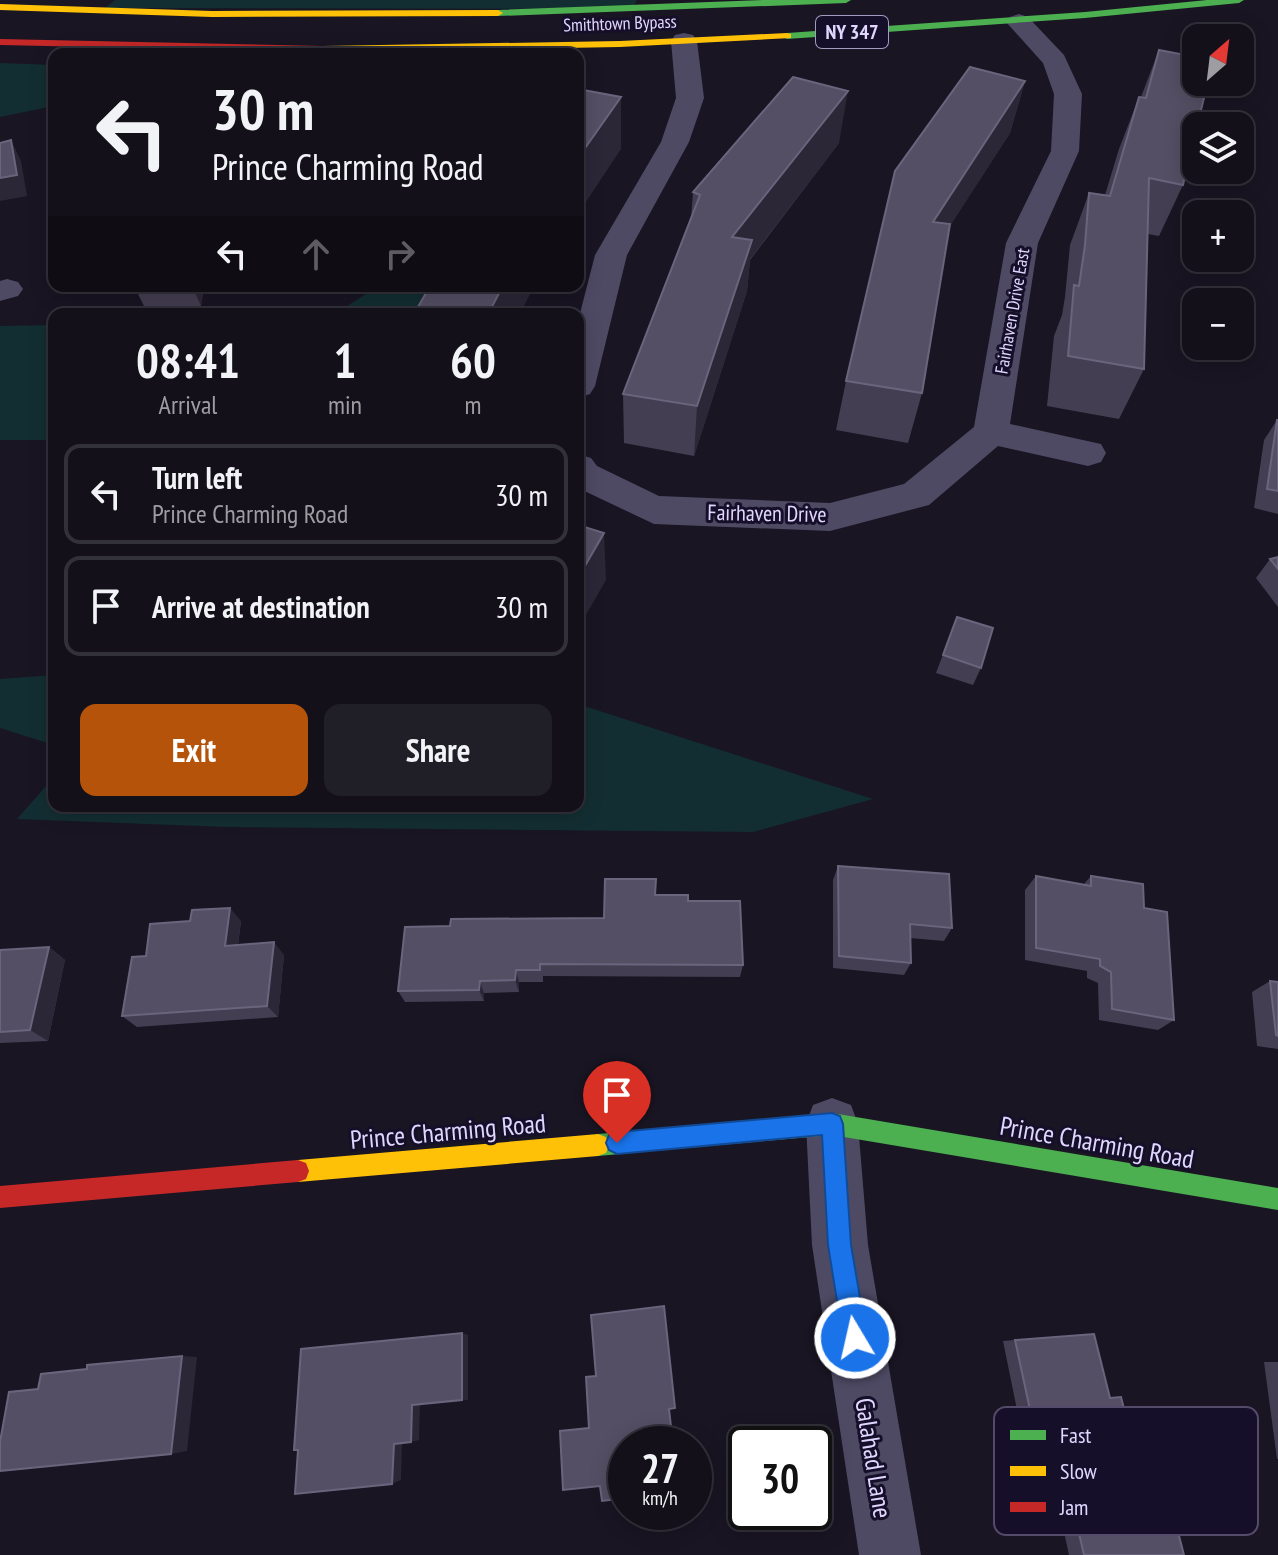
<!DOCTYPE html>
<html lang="en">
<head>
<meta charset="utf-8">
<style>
  :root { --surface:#13101a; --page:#201e27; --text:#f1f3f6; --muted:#9d9da2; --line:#323039; --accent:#b45309 }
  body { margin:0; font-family:"PT Sans Narrow",sans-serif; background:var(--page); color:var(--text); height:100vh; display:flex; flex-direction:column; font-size:30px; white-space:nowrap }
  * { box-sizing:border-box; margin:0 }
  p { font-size:26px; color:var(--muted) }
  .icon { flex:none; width:44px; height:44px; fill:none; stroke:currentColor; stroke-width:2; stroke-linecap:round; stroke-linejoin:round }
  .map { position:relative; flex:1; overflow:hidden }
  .sheet { position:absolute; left:48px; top:308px; width:536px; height:504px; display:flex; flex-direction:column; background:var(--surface); border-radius:16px; box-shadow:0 4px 20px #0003,0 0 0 2px var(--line) }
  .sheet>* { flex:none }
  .guide { position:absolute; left:48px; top:48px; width:536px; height:244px; border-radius:16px; box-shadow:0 4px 20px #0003,0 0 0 2px var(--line); background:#13101a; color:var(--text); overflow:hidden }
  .needle { width:52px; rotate:28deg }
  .fabs { position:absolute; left:1182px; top:24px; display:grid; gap:16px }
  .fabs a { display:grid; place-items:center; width:72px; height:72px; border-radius:16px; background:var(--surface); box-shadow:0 4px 20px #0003,0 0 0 2px var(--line); font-size:40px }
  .speed { position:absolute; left:608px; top:1426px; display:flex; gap:16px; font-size:40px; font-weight:700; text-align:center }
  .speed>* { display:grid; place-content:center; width:104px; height:104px; border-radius:50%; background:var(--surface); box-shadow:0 4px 20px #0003,0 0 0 2px var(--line); line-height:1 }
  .speed small { font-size:20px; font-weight:400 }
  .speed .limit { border:4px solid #111; border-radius:12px; background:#fff; color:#111 }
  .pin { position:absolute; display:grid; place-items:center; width:68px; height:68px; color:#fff; margin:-82px -34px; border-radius:50% 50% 50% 0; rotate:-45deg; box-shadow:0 0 8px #0007 }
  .pin .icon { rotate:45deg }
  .me { position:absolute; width:88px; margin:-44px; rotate:351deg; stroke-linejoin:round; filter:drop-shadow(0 0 6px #0008) }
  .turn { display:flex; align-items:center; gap:28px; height:168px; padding:0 32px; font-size:36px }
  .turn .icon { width:104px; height:104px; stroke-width:2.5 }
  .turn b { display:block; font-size:56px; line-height:68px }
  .lanes { display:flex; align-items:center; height:76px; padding:0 32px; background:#0003; justify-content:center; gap:40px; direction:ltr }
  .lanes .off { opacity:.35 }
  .eta { display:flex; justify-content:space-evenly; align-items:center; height:136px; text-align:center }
  .eta b { font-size:48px; font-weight:600; line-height:56px }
  .button { display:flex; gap:16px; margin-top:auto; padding:16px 32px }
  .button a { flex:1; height:92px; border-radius:16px; background:var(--accent); color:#fff; font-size:32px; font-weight:600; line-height:92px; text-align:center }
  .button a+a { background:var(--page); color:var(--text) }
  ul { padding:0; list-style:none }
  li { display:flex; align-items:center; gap:24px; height:100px; margin:0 16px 12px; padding:0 16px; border:4px solid var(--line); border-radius:16px }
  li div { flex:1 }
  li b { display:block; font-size:30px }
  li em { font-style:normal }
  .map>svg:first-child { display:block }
</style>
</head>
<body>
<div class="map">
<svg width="1278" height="1555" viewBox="0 0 1278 1555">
  <rect width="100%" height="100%" fill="#191523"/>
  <path fill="#132e32" d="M115 0H637L632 9 105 8Z
    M0 63 54 65V106L0 117Z
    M378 286H438L419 314H335Z
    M54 325V440H0V326Z
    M54 675V745L0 728V679Z
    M578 704 873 799 753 832 226 827 17 819 54 777V806H578Z"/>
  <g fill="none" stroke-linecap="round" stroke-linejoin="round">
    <path fill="#4e4a64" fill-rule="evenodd" d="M1019 14 1028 17 1064 55 1082 94 1079 151 1038 243 1010 424 1101 444 1106 453 1101 462 1088 466 998 446 929 505 830 531 654 524 578 488V454L591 458 597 466 659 496 830 503 904 484 974 427 1006 243 1051 151 1054 94 1043 63 1006 22 1010 17Z
      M684 33 693 35 697 41 704 98 689 142 627 255 595 386 590 394 578 398V321L595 255 661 142 676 98 671 41 675 35Z
      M7 279 18 282 23 289 18 296 0 301V281Z
      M832 1098 851 1105 858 1124 868 1245 921 1555H859L812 1245 806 1124 813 1105Z"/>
    <path fill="#4caf50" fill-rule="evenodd" d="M763 0H851L846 3 498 16 493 13 498 10Z
      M1207 0H1244L1239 3 1085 18 787 39 782 36 787 33 1085 12Z
      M832 1113 1278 1188V1210L832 1135 598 1156 590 1153 587 1145 590 1137 598 1134Z"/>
    <path fill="#ffc107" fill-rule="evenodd" d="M0 4 212 11 498 10 503 13 498 16 212 17 0 10Z
      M787 33 791 34V38L620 47 323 52 318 49 323 46 620 41Z
      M598 1134 606 1137 609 1145 606 1153 598 1156 298 1182 290 1179 287 1171 290 1163 298 1160Z"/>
    <path fill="#c62828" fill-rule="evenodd" d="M0 39 323 46 328 49 323 52 0 45Z
      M298 1160 306 1163 309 1171 306 1179 298 1182 0 1208V1186Z"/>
  </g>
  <path fill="#443e52" d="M1159 50 1183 185 1159 236 1148 234 1144 369 1119 419 1047 406 1054 336 1062 315 1065 297 1070 245 1089 193 1105 195 1119 149 1139 97H1141Z
    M1025 81 1010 133 949 227 922 393 908 443 836 430 846 381Z
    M839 143 750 260 747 291 694 456 624 443 623 394 691 218 693 192Z
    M137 286H204L201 306 146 310 136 290Z
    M1277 420H1278V514L1254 508 1264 440Z
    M1278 557V607L1256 578 1270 559Z
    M957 617 981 668 973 685 936 673Z
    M838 866 952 928 944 941 910 938 911 963 904 975 833 968V880Z
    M1036 876 1084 884 1091 876 1144 908 1174 1020 1158 1030 1099 1020 1098 983 1087 978V971L1025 960V890Z
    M655 895 688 901 743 965 740 977 543 976V982H519V992L484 993V1001L405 1002 398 991 450 926 604 918Z
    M241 921 238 945 284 955 278 1017 137 1027 122 1016 146 956Z
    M49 947 65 960 48 1041 0 1043V950Z
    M1270 981 1278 982V1049L1257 1046 1252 992Z
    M1015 1340 1110 1397H1121L1142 1479H1147L1165 1482 1184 1555H1069L1058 1504 1047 1500 1037 1456 1026 1454 1003 1341Z
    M1264 1362H1278V1459H1277Z"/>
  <path fill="#2c2737" d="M1025 81 1010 133 920 273 933 222Z
    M848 91 839 143 750 259 747 291 694 456 697 406 732 237Z
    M621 97V149L578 214V158Z
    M11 140 21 161 27 196 0 201V178Z
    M192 286H204L201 306Z
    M503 286H534L520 314H488Z
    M604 533 606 580 578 629V578Z
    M230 908 241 921 236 958 225 946Z
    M274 942 284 955 278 1017 267 1006Z
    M49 947 65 960 48 1041 30 1030Z
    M516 970 519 982V992L515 980Z
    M480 981 484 993V1001L479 990Z
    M462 1333 468 1335V1400H462Z
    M182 1356 197 1357 187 1451 171 1454Z
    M420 1404 419 1440 411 1442 412 1405Z
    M402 1442 401 1480 392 1484 394 1444Z"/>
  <path fill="#554f65" stroke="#6a647d" stroke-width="2" d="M1159 50 1196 57V82H1208L1197 126H1196L1183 185 1149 178 1144 369 1068 356 1074 285 1079 286 1085 245 1089 193 1110 196 1139 97 1146 98Z
    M970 67 1025 81 933 222 950 224 922 393 846 381 895 171Z
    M793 77 848 91 732 237 752 240 697 406 623 394 700 195 693 192Z
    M578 89 621 97 578 158Z
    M11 140 17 175 0 178V143Z
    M137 286H187L136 290Z
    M430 286H503L488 314H414Z
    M1277 420H1278V491L1267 489Z
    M578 525 604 533 578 578Z
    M1278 557V569L1270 559Z
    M957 617 993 628 981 668 943 655Z
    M838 866 949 874 952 928 910 924 911 963 839 956Z
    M1036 876 1091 886V876L1143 884 1144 908 1167 912 1174 1020 1112 1009 1111 972 1100 966V959L1036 948Z
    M605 879H656L655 895H688V901H740L743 965 540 964V970H516L515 980 480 981 479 990 398 991 405 927 450 926 451 919 604 918Z
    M230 908 225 946 274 942 267 1006 122 1016 132 957 146 956 150 924 190 921 192 910Z
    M49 947 30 1030 0 1032V950Z
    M1270 981 1278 982V1036L1276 1035Z
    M664 1306 675 1408 669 1409 673 1444H626V1498L602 1501 600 1486 563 1490 560 1431 589 1428 586 1377 596 1376 591 1315Z
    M462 1333V1400L412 1405 411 1442 394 1444 392 1484 295 1494 298 1450H294L301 1349Z
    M1094 1334 1110 1398 1121 1397 1143 1484 1165 1482 1184 1555H1084L1072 1503 1062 1505 1051 1456H1040L1015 1340Z
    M182 1356 171 1454 0 1471V1442L9 1392 38 1389 41 1374 87 1369V1365Z"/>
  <path fill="#1a73e8" stroke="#114b97" stroke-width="2" d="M832 1113 840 1116 843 1124 851 1245 867 1338 863 1347 855 1350 846 1347 843 1338 828 1245 822 1135 617 1154 609 1150 606 1143 609 1135 617 1132Z"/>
  <g text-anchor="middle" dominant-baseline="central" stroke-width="6" stroke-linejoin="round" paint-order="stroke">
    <g font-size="18" fill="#e0d7ff" stroke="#160f29">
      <text transform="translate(620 23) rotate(-2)">Smithtown Bypass</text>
      <text transform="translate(1012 311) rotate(-80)">Fairhaven Drive East</text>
    </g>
    <rect fill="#160f29" stroke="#a39bbf" stroke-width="2" x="816" y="16" width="72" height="32" rx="6"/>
    <g font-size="20" font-weight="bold" fill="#e0d7ff">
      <text x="852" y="32">NY 347</text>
    </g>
    <g font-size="22" fill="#e0d7ff" stroke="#160f29">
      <text transform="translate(767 513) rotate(1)">Fairhaven Drive</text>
    </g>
    <g font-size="26" fill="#e0d7ff" stroke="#160f29">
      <text transform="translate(448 1131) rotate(-5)">Prince Charming Road</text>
      <text transform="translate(1097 1142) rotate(10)">Prince Charming Road</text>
      <text transform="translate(874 1458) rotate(81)">Galahad Lane</text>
    </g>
  </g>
  <rect x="994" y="1407" width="264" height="128" rx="12" fill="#160f29" stroke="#534b69" stroke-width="2"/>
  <rect x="1010" y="1430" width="36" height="10" fill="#4caf50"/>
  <rect x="1010" y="1466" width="36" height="10" fill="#ffc107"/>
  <rect x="1010" y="1502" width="36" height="10" fill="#c62828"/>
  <g font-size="22" fill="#e0d7ff">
    <text x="1060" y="1443">Fast</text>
    <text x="1060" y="1479">Slow</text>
    <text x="1060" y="1515">Jam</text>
  </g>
</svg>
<div class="fabs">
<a><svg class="needle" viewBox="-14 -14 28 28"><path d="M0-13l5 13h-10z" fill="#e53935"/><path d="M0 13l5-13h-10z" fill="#9d9da2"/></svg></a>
<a><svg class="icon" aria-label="layers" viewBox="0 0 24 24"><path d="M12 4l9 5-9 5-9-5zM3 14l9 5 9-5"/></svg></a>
<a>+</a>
<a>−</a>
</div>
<div class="speed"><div>27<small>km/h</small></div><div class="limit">30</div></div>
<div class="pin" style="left:617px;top:1143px;background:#d93025"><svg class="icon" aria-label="arrive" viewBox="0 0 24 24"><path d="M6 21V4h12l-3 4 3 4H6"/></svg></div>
<svg class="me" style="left:855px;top:1338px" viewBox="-20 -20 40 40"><circle r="17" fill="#1a73e8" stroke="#fff" stroke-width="3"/><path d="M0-11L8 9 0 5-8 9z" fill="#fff"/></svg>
<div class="guide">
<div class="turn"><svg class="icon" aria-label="left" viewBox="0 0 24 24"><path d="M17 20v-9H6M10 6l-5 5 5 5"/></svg><div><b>30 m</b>Prince Charming Road</div></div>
<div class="lanes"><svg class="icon" aria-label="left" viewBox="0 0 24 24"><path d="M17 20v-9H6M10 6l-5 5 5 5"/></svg><svg class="icon off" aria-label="ahead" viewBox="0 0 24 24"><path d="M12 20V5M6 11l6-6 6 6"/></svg><svg class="icon off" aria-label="right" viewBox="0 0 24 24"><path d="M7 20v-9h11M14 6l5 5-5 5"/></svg></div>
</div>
<section class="sheet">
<div class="eta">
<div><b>08:41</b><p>Arrival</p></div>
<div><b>1</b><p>min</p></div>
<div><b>60</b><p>m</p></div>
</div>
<ul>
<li><svg class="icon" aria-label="left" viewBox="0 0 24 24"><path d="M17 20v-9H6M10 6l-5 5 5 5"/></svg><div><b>Turn left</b><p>Prince Charming Road</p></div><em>30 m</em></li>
<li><svg class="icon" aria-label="arrive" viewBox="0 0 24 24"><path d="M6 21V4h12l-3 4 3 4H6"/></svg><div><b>Arrive at destination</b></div><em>30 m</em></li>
</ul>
<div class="button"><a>Exit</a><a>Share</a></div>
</section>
</div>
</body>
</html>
